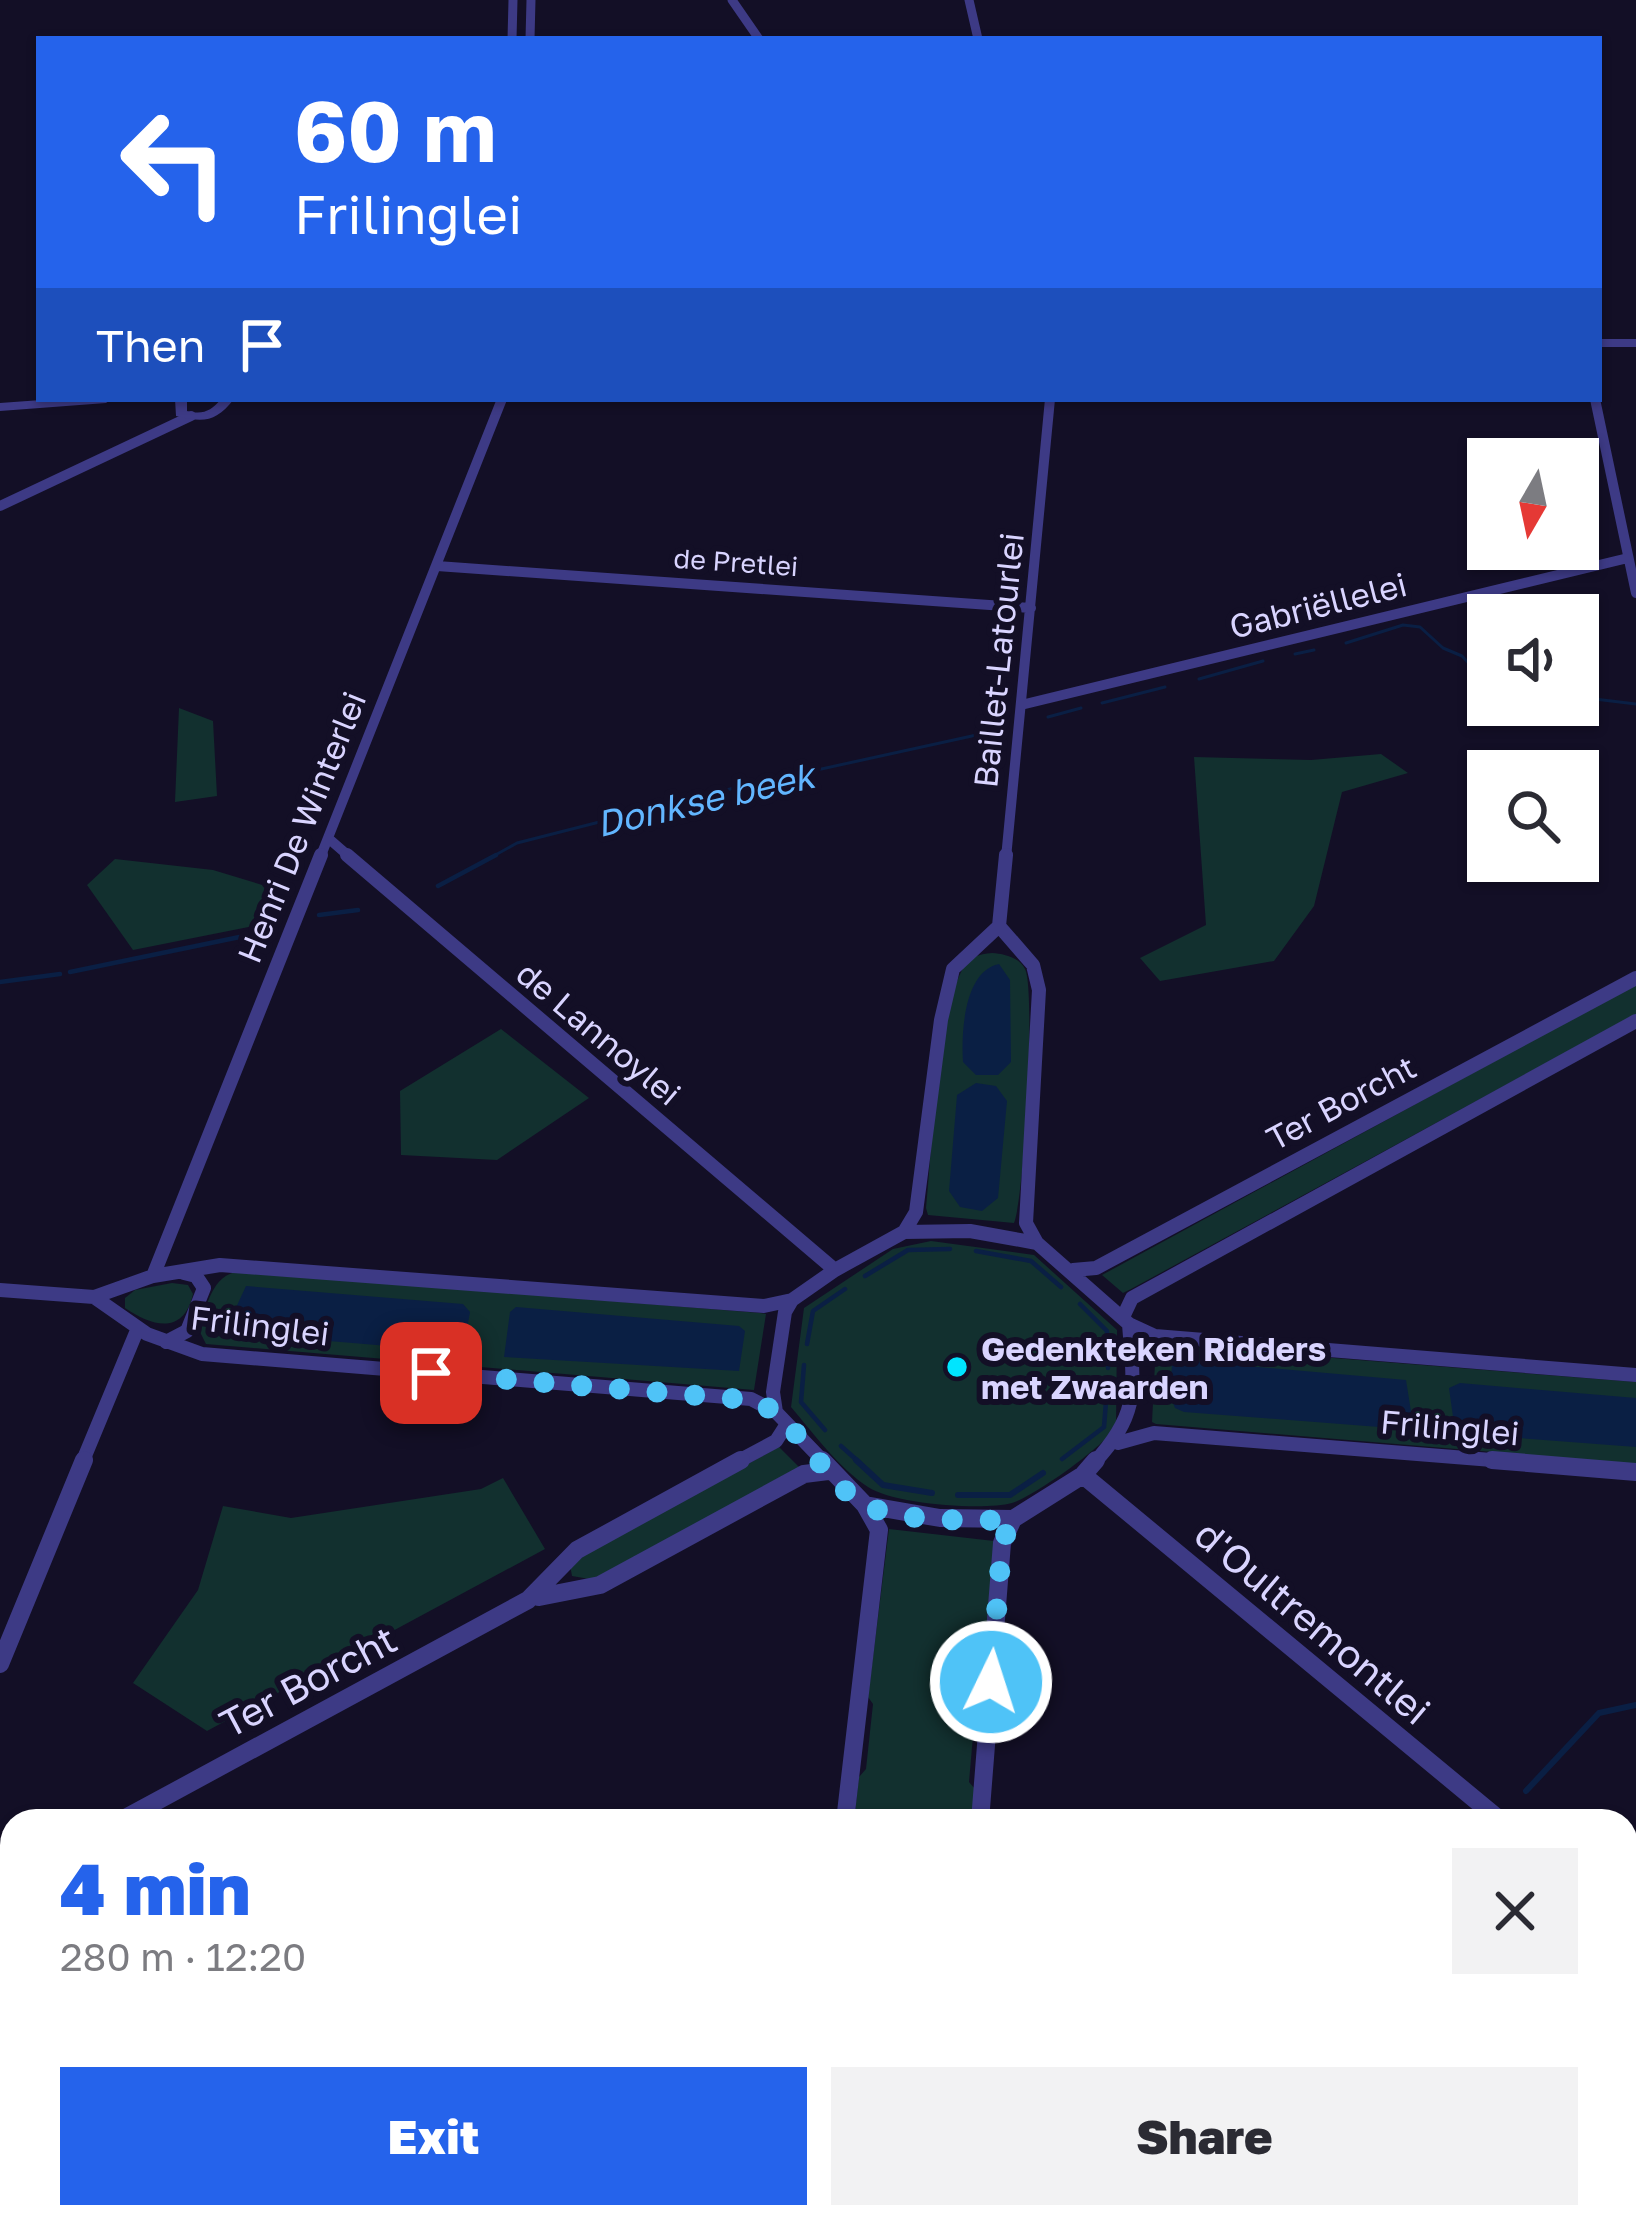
<!DOCTYPE html>
<html lang="en">
<head>
<meta charset="utf-8">
<style>
  :root { --surface:#fff; --page:#f2f2f3; --text:#2b2b33; --muted:#7c7c81; --accent:#2563eb }
  body { margin:0; font-family:"Golos Text",sans-serif; background:var(--page); color:var(--text); height:100vh; display:flex; flex-direction:column; font-size:45px; white-space:nowrap }
  * { box-sizing:border-box; margin:0 }
  p { font-size:39px; color:var(--muted) }
  .icon { flex:none; width:66px; height:66px; fill:none; stroke:currentColor; stroke-width:2; stroke-linecap:round; stroke-linejoin:round }
  .map { position:relative; flex:1; overflow:hidden }
  .details { position:absolute; left:0px; top:1809px; width:1638px; height:420px; display:flex; flex-direction:column; background:var(--surface); border-radius:36px 36px 0 0; box-shadow:0 3px 9px #0004 }
  .details>* { flex:none }
  .hud { position:absolute; left:36px; top:36px; width:1566px; height:366px; border-radius:0px; box-shadow:0 3px 9px #0004; background:#2563eb; color:#fff; overflow:hidden }
  .needle { width:78px; rotate:189deg }
  .buttons { position:absolute; left:1467px; top:438px; display:grid; gap:24px }
  .buttons a { display:grid; place-items:center; width:132px; height:132px; border-radius:0px; background:var(--surface); box-shadow:0 3px 9px #0004; font-size:60px }
  .pin { position:absolute; display:grid; place-items:center; width:102px; height:102px; color:#fff; margin:-51px; border-radius:24px; box-shadow:0 6px 18px #0006 }
  .me { position:absolute; width:132px; margin:-66px; rotate:4deg; stroke-linejoin:round; filter:drop-shadow(0 0 9px #0008) }
  .turn { display:flex; align-items:center; gap:42px; height:252px; padding:0 60px; font-size:54px }
  .turn .icon { width:156px; height:156px; stroke-width:2.5 }
  .turn b { display:block; font-size:84px; line-height:102px }
  .then { display:flex; align-items:center; height:114px; padding:0 60px; background:#0003; gap:24px; font-size:45px }
  .round { display:grid; place-items:center; flex:none; width:126px; height:126px; border-radius:0px; background:var(--page) }
  .overview { display:flex; align-items:center; justify-content:space-between; height:204px; padding:0 60px }
  h1 { font-size:72px; font-weight:800; line-height:90px; color:var(--accent) }
  .action { display:flex; gap:24px; margin-top:auto; padding:24px 60px }
  .action a { flex:1; height:138px; border-radius:0px; background:var(--accent); color:#fff; font-size:48px; font-weight:800; line-height:138px; text-align:center }
  .action a+a { background:var(--page); color:var(--text) }
  .map>svg:first-child { display:block }
</style>
</head>
<body>
<div class="map">
<svg width="1636" height="2229" viewBox="0 0 1636 2229">
  <rect width="100%" height="100%" fill="#130f26"/>
  <path fill="#12302f" d="M179 708 213 721 217 796 175 802Z
    M1381 754 1408 773 1342 792 1314 906 1274 961 1160 981 1140 958 1206 925 1194 757 1311 760Z
    M115 859 213 870 269 887 264 924 133 950 87 885Z
    M992 953C1004 954 1019 957 1025 969 1036 990 1024 1202 1014 1223L928 1215 926 1208C933 1144 934 1025 962 970 968 957 979 954 992 953Z
    M1636 984V1014L1131 1289 1123 1293 1102 1275Z
    M501 1029 589 1098 497 1160 401 1155 400 1091Z
    M931 1241 1034 1255 1117 1330 1116 1427C1103 1447 1035 1496 1012 1503 983 1511 893 1504 868 1487 839 1468 813 1433 791 1407L804 1308 893 1249Z
    M240 1271 760 1313 766 1314 754 1390 206 1344 199 1330C207 1306 211 1275 240 1271Z
    M172 1283 188 1285 193 1294C184 1334 154 1328 125 1308V1298L135 1290Z
    M1156 1344 1636 1382V1464L1156 1424 1152 1422Z
    M779 1447 799 1467 595 1580 572 1576 570 1565 576 1557Z
    M503 1478 545 1549 207 1731 133 1683 198 1590 223 1506 291 1518 481 1489Z
    M889 1529 994 1541 981 1707 975 1713 969 1782 975 1789 973 1821H854L859 1777 866 1769 873 1704 868 1697Z"/>
  <path fill="#0a1f44" d="M999 964 1010 980 1011 1062 998 1075H976L963 1062C961 1033 964 971 999 964Z
    M976 1083 996 1086 1007 1101 998 1198 982 1211 960 1207 949 1191 957 1095Z
    M246 1286 463 1304 470 1312 464 1346 448 1351 232 1333 227 1327Z
    M516 1307 739 1326 745 1331 739 1371 504 1357 510 1312Z
    M1178 1360 1406 1380 1413 1424 1405 1429 1184 1412 1175 1408 1170 1395 1172 1364Z
    M1460 1383 1636 1398V1447L1466 1434 1454 1424 1449 1388Z"/>
  <g fill="none" stroke-linecap="round" stroke-linejoin="round">
    <path stroke="#0a1f44" stroke-width="3" d="M1346 643 1403 625 1420 627 1443 648 1462 656 1488 684
      M1295 654 1314 650
      M1199 679 1263 661
      M1578 697 1636 704
      M1102 703 1165 687
      M1048 717 1081 708
      M490 858 517 843 721 791 981 734"/>
    <path stroke="#0a1f44" stroke-width="4.5" d="M438 886 496 855
      M319 915 358 910
      M70 972 264 932
      M0 982 60 974
      M976 1251 1031 1261 1061 1287
      M865 1276 908 1250 950 1249
      M1080 1304 1107 1331 1108 1368
      M807 1344 813 1311 845 1289
      M804 1365 801 1402 825 1430
      M841 1446 860 1463
      M1062 1459 1104 1427 1107 1389"/>
    <path stroke="#0a1f44" stroke-width="6" d="M856 1460 883 1485 932 1493
      M958 1495H1010L1043 1473
      M1526 1791 1599 1713 1636 1705
      M935 2229 936 2217"/>
    <path stroke="#3d3a85" stroke-width="9" d="M732 0 759 39
      M969 0 978 39
      M512 39 513 0
      M530 39 531 0"/>
    <path stroke="#3d3a85" stroke-width="10" d="M1595 399 1636 593
      M0 506 191 416
      M437 566 1031 608
      M1021 705 1628 558
      M328 838 351 858
      M320 858 502 399
      M1006 858 1050 399"/>
    <path stroke="#3d3a85" stroke-width="14" d="M347 855 835 1270
      M999 926 1033 965 1039 990 1026 1223 1037 1243
      M904 1232 916 1212 941 1020 953 969 999 926 1006 855
      M1073 1270 1096 1268 1636 978
      M153 1276 321 855
      M0 1290 94 1297 153 1276 220 1265 764 1306 792 1300
      M94 1297 147 1334 202 1354 751 1399 776 1412
      M1123 1317 1132 1298 1636 1021
      M1129 1324 1155 1336 1636 1375
      M166 1342 187 1331 204 1288 196 1276 184 1273
      M1118 1443 1154 1433 1529 1463
      M82 1463 138 1328
      M735 1463 776 1441 785 1427
      M825 1463 776 1412 773 1392 785 1312 792 1300 835 1270 904 1232 970 1231 1037 1243 1129 1324C1134 1390 1140 1413 1094 1463"/>
    <path stroke="#3d3a85" stroke-width="18" d="M822 1460 865 1505 940 1518 1013 1519 1083 1475 1096 1460
      M1492 1460 1636 1472
      M1083 1475 1501 1821
      M539 1597 600 1585 804 1474 828 1471
      M0 1664 84 1460
      M120 1821 528 1600 577 1550 741 1460
      M845 1821 879 1530 865 1505
      M980 1821 1002 1543 1013 1519
      M0 1886 12 1879
      M1626 1920 1636 1925
      M1397 2217 1398 2229
      M874 2229 875 2217"/>
    <path fill="#3d3a85" fill-rule="evenodd" d="M1599 339H1636V347H1599Z
      M55 399H112L106 403 0 411V403Z
      M175 399H187V411C203 415 211 411 221 399H234C216 422 204 423 176 416Z"/>
  </g>
  <g fill="none" stroke-linecap="round" stroke-linejoin="round">
    <path stroke="#4fc3f7" stroke-width="21" stroke-dasharray="0 37.8" d="M431 1373 751 1400C795 1412 823 1483 865 1505 901 1523 973 1520 1012 1520L1002 1543 991 1682"/>
  </g>
  <circle fill="#00e5ff" stroke="#130f26" stroke-width="4.5" cx="957" cy="1367" r="12"/>
  <g text-anchor="middle" dominant-baseline="central" stroke-width="12" stroke-linejoin="round" paint-order="stroke">
    <g font-size="27" fill="#d9d4ff" stroke="#130f26">
      <text transform="translate(736 562) rotate(4)">de Pretlei</text>
    </g>
    <g font-size="33" fill="#d9d4ff" stroke="#130f26">
      <text transform="translate(1318 605) rotate(-14)">Gabriëllelei</text>
      <text transform="translate(998 660) rotate(-84)">Baillet-Latourlei</text>
      <text transform="translate(301 827) rotate(-68)">Henri De Winterlei</text>
      <text transform="translate(599 1033) rotate(40)">de Lannoylei</text>
      <text transform="translate(1341 1102) rotate(-28)">Ter Borcht</text>
      <text transform="translate(260 1325) rotate(7)">Frilinglei</text>
      <text transform="translate(1450 1427) rotate(5)">Frilinglei</text>
    </g>
    <g font-size="33" font-weight="bold" fill="#d9d4ff" stroke="#130f26" text-anchor="start">
      <text x="981" y="1348">Gedenkteken Ridders<tspan x="981" dy="38">met Zwaarden</tspan></text>
    </g>
    <g font-size="36" font-style="italic" fill="#62b6ff" stroke="#130f26">
      <text transform="translate(705 799) rotate(-13)">Donkse beek</text>
    </g>
    <g font-size="39" fill="#d9d4ff" stroke="#130f26">
      <text transform="translate(1313 1622) rotate(40)">d'Oultremontlei</text>
      <text transform="translate(308 1681) rotate(-28)">Ter Borcht</text>
    </g>
  </g>
</svg>
<div class="buttons">
<a><svg class="needle" viewBox="-14 -14 28 28"><path d="M0-13l5 13h-10z" fill="#e53935"/><path d="M0 13l5-13h-10z" fill="#7c7c81"/></svg></a>
<a><svg class="icon" aria-label="sound" viewBox="0 0 24 24"><path d="M4 9h4l5-4v14l-5-4H4zM17 9q2 3 0 6"/></svg></a>
<a><svg class="icon" aria-label="search" viewBox="0 0 24 24"><circle cx="10" cy="10" r="6"/><path d="M15 15l6 6"/></svg></a>
</div>
<div class="pin" style="left:431px;top:1373px;background:#d93025"><svg class="icon" aria-label="arrive" viewBox="0 0 24 24"><path d="M6 21V4h12l-3 4 3 4H6"/></svg></div>
<svg class="me" style="left:991px;top:1682px" viewBox="-20 -20 40 40"><circle r="17" fill="#4fc3f7" stroke="#fff" stroke-width="3"/><path d="M0-11L8 9 0 5-8 9z" fill="#fff"/></svg>
<div class="hud">
<div class="turn"><svg class="icon" aria-label="left" viewBox="0 0 24 24"><path d="M17 20v-9H6M10 6l-5 5 5 5"/></svg><div><b>60 m</b>Frilinglei</div></div>
<div class="then">Then<svg class="icon" aria-label="arrive" viewBox="0 0 24 24"><path d="M6 21V4h12l-3 4 3 4H6"/></svg></div>
</div>
<section class="details">
<div class="overview"><div><h1>4 min</h1><p>280 m · 12:20</p></div><a class="round"><svg class="icon" aria-label="close" viewBox="0 0 24 24"><path d="M6 6l12 12M18 6L6 18"/></svg></a></div>
<div class="action"><a>Exit</a><a>Share</a></div>
</section>
</div>
</body>
</html>
